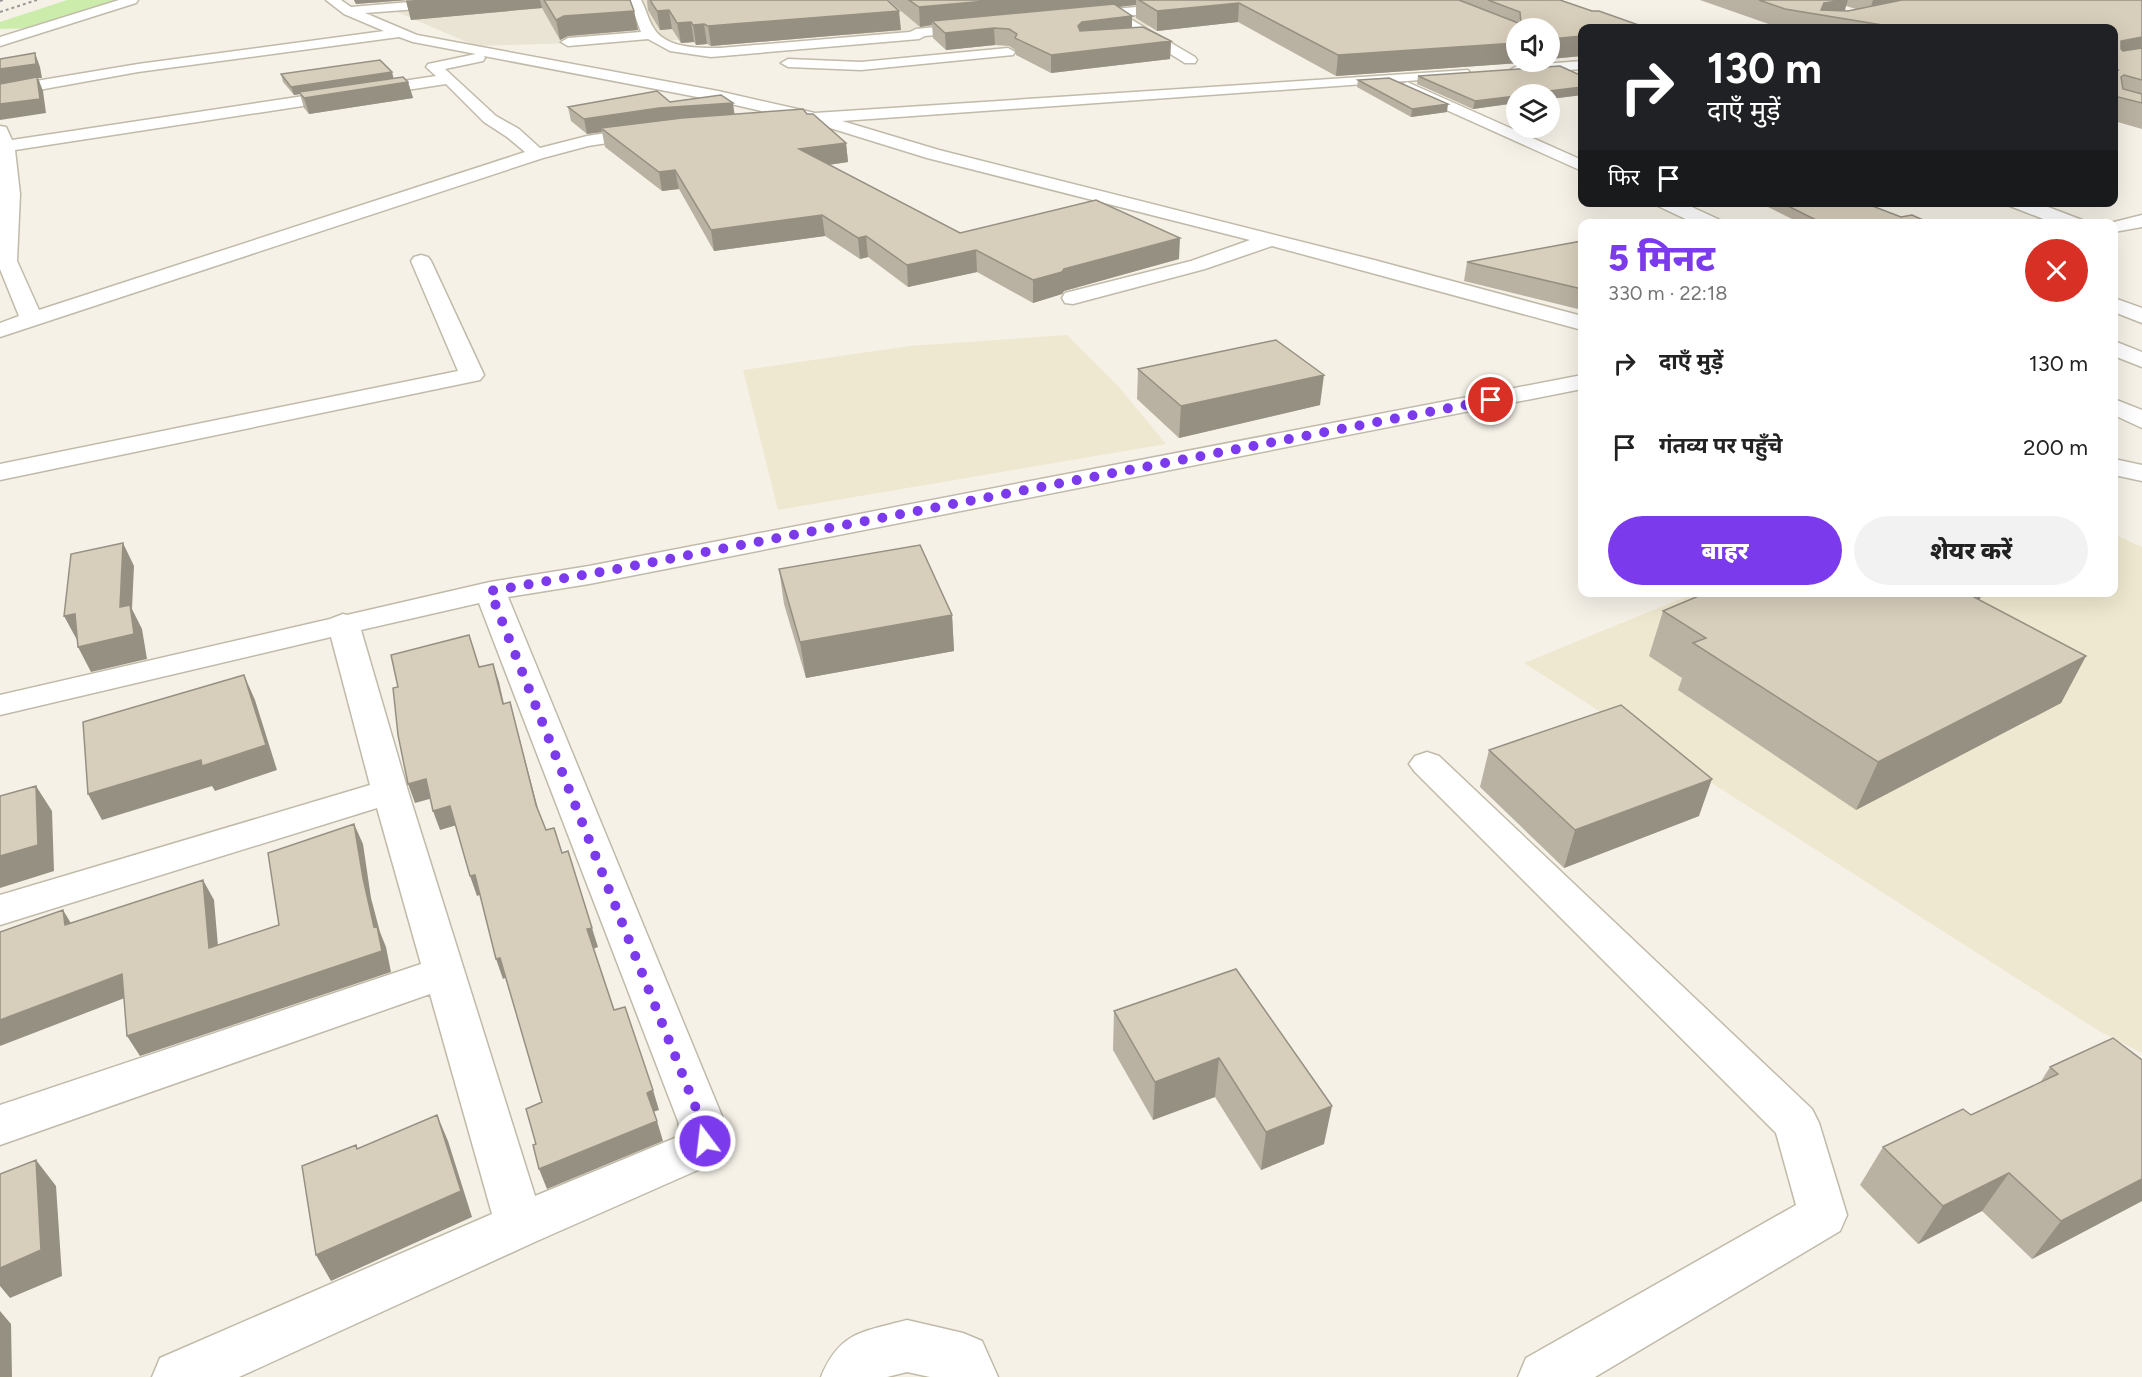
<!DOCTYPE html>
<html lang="hi">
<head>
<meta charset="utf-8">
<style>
  :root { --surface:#fff; --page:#f2f2f2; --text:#222; --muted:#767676; --accent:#7c3aed }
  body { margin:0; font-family:Figtree,"Noto Sans Devanagari",sans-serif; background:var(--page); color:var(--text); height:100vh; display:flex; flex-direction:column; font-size:22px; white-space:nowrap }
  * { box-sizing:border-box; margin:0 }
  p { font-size:20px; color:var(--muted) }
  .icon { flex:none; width:33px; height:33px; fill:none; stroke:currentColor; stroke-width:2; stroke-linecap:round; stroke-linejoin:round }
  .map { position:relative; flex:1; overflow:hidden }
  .side { position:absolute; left:1578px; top:219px; width:540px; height:378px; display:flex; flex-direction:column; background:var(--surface); border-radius:12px; box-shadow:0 6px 24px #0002 }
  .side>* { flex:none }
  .top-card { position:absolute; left:1578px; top:24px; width:540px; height:183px; border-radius:12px; box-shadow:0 6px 24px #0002; background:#202124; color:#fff; overflow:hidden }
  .controls { position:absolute; left:1506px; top:18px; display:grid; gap:12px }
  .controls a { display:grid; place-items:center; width:54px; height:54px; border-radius:50%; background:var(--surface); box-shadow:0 6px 24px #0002; font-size:30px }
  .pin { position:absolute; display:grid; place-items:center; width:51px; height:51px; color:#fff; margin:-26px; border:3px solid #fff; border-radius:50%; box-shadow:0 2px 6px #0007 }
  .me { position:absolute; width:66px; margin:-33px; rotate:345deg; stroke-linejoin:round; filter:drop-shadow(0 0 4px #0008) }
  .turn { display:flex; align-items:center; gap:21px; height:126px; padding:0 30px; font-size:27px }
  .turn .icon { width:78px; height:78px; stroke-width:2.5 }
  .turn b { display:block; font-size:42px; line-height:51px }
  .then { display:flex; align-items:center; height:57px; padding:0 30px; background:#0003; gap:12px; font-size:22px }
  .round { display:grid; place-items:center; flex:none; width:63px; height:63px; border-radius:32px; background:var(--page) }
  .headline { display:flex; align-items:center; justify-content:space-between; height:102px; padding:0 30px }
  h1 { font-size:36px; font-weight:800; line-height:45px; color:var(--accent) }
  .primary-button { display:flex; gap:12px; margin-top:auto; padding:12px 30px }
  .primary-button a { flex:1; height:69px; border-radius:36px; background:var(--accent); color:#fff; font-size:24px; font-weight:800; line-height:69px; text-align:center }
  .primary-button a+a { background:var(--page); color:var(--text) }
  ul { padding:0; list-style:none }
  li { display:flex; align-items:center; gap:18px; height:84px; padding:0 30px }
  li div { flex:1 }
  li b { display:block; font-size:22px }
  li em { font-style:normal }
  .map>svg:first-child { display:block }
</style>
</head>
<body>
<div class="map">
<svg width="2142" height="1377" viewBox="0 0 2142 1377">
  <rect width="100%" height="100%" fill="#f5f1e7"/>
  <path fill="#e9e4d4" d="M369 0H1116L1151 26 476 46Z"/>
  <path fill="#efe8d0" d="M1067 335 1119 387 1166 444 778 510 743 370 910 346Z
    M2114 534 2142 547V1053L2099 1031 1524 663 1695 593 2114 592Z"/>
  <path fill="#ccecac" d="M67 0H126L40 28 0 29V22Z"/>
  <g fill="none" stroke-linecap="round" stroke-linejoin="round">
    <g stroke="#c1baa9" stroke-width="3">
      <path id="minor" d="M119 0H138L136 3 0 46V37Z
        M326 0H341L351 7 434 0H490L484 4 365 13 417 35 718 91 815 113 1468 70 1470 73 1463 77 842 121 939 150 1374 260 1582 316V330L1272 246 1205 269 1073 304 1065 303 1062 298 1065 293 1191 261 1250 240 927 158 814 123 775 126 767 121 769 118 783 116 718 101 484 56 485 58 483 61 445 69 496 116 519 129 540 148 587 136 646 127 654 132 646 137 588 146 543 158 0 337V323L19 316 0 269V126L6 127 12 140 436 76 426 67 428 64 476 54 413 42 399 37 138 72 0 97V87L138 64 384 31 344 14ZM446 84 484 122 507 137 525 152 39 310 17 261 20 194 15 150Z
        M629 0H641C646 9 648 19 653 27 665 49 699 48 720 48L910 32 916 29 977 23 984 27 977 31 925 36 919 39 711 57 670 51 648 39 568 46 561 42 568 38 641 32Z
        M1213 0H1261L1255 4 1082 20 1075 16 1082 12Z
        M1132 20 1195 57 1197 60 1195 63H1185L1127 27 1125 24 1127 21Z
        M1008 48 1015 52 1013 55 861 70 788 67 781 63 788 59 861 62Z
        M1582 61V69L1517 74 1510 70 1517 66Z
        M1407 82 1582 160V171L1402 90 1399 87 1402 84Z
        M1656 202H1681L1720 220 1722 224H1696L1658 206Z
        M2008 202H2035L2082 220 2084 224H2056L2010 206Z
        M2142 215V227L2114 232V224H2106Z
        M421 255 428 257 431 261 484 375 480 380 0 480V464L458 371 411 261 414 257Z
        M2114 298 2142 308V323L2114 312Z
        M2114 341 2142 352V367L2114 356Z
        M1582 375V389L589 584 508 597 724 1121C729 1146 727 1150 707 1166L537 1241 239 1377H152L160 1358 492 1214 430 994 0 1145V1105L421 964 377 808 0 925V895L370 785 331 637 0 715V695L330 619 343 614 347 615 490 582 589 566ZM479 603 678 1121 680 1133 675 1138 535 1196 408 791 361 630Z
        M2114 399 2142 410V428L2114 415Z
        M2114 459 2142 465V481L2114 475Z
        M1427 752 1439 756 1812 1109 1819 1123 1847 1215 1840 1231 1595 1377H1518L1526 1358 1796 1205 1776 1133 1415 772 1409 764 1415 756Z
        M907 1320 963 1333 982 1341 998 1377H930L907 1372 887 1377H821C840 1331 863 1332 907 1320Z"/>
    </g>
    <use href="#minor" fill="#fff" fill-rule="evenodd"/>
    <path stroke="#979797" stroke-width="2" stroke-dasharray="3 3" stroke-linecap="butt" d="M0 1 3 0
      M0 12 37 0"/>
  </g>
  <path fill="#b9b1a1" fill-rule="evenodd" d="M354 0H630L634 11 638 30 568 36 560 40 542 8 411 20 406 0 356 4Z
    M647 0H887L901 30 711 46 707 44 696 45 694 42 681 43 672 29 660 30 648 10Z
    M888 0H1560L1582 56 1550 59V28H1516L1534 62 1336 76 1238 22 1157 31 1136 18V5L1119 7 1132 16V28L1171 41 1170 59 1051 73 1016 55 1015 50 1009 46 995 45 946 50 933 38 932 25 920 27Z
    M1700 0H2142V129L2114 121V28H1780ZM1846 6 1856 9 1845 11Z
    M281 74 394 78 408 82 413 98 309 114 304 108 300 94 294 95 283 82Z
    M1418 76H1582V95L1550 99 1516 94V103L1473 109 1417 84Z
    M1358 80 1447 112 1411 117 1357 87Z
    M670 102 734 114H807L846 143 848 162 828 165 960 233 1179 259 1064 291 1062 294 1033 303 977 272 908 287 868 257 860 259 825 236 714 251 679 189 662 191 605 147 602 132 587 134 571 121 568 107Z
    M1758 202H1862L1901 217 1932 224H1802Z
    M1582 241V310L1464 281 1467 262Z
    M1138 369 1320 405 1179 438 1137 399Z
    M779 569 952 615 954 651 806 678 784 604Z
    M1708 592H1983L1979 600 2086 656 2061 703 1856 810 1678 690 1682 678 1649 656 1663 611Z
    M1489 750 1699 816 1564 868 1480 787Z
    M1236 969 1324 1144 1261 1170 1215 1097 1153 1120 1113 1050 1114 1011Z
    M2113 1038 2142 1201 2032 1259 1982 1211 1918 1244 1860 1185 1883 1147 1971 1115 2040 1083 2050 1067Z"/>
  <path fill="#969083" d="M354 0H408L356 4Z
    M415 0H540L542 8 411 20 406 1Z
    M997 0H1136V5L937 25 932 21V25L920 27 919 7Z
    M1844 0H1848L1842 18 1820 15 1824 3Z
    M1873 0H1912L1869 13Z
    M1239 3 1238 22 1157 31V11Z
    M669 10 672 29 660 30 657 11Z
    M634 11 638 30 568 36 560 40 556 20 564 16Z
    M899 11 901 30 711 46 708 26Z
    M1132 16V32L1078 43V26L1082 22Z
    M691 22 694 42 681 43 677 23Z
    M704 24 707 44 696 45 693 25Z
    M994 28 995 45 946 50 945 33Z
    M1582 36V56L1550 59V39Z
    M2142 37V55L2114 62 2121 41Z
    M1171 41 1170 59 1051 73V55Z
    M1516 43V62H1534L1336 76 1338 55Z
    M35 53 40 67 42 78H38L43 91 46 113 0 120V69Z
    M392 72 394 80 299 92 300 94 294 95 291 87Z
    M408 82 413 98 309 114 304 98Z
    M1582 87V95L1550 99V94H1524Z
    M1516 96V103L1473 109 1475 101Z
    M733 103 735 118 601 128 602 132 587 134 584 119 659 108Z
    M1448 104 1447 112 1411 117 1412 109Z
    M846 143 848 162 801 169 799 149Z
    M675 170 679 189 662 191 659 172Z
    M822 215 825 236 714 251 711 230Z
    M866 236 868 257 860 259 858 238Z
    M1180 238 1179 259 1064 291 1062 294 1033 303V280L1064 269Z
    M976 250 977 272 908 287 907 265Z
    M1324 375 1320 405 1179 438 1181 406Z
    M123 543 134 566 132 609 142 629 147 659 91 672 78 647 120 607Z
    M1971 592H1983L1965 631 1968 594Z
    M75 614 77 640 64 616Z
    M952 615 954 651 806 678 800 642Z
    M2086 656 2061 703 1856 810 1878 762Z
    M493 664 499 682 508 722 503 704Z
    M244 675 255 700 277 770 215 791 212 786 102 820 88 794Z
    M510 702 515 721 542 824 536 805Z
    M426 779 433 798 415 803 408 784Z
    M1712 779 1699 816 1564 868 1575 830Z
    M36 786 52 811 54 871 0 888V856Z
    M450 806 457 825 440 830 433 811Z
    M354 824 363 844 371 898 380 932 386 947 391 972 140 1056 127 1036 374 927 363 878Z
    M475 875 482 894 477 896 470 876Z
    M203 880 214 900 220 969 209 948Z
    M63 910 75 930 65 925Z
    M592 928 598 947 593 949 587 929Z
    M500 958 507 977 503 979 496 959Z
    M122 974 135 994 0 1046V1020Z
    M1219 1058 1215 1097 1153 1120 1155 1082Z
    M653 1090 659 1110 653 1112 647 1093Z
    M1332 1106 1324 1144 1261 1170 1266 1132Z
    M437 1115 448 1141 472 1217 331 1281 316 1255Z
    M657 1121 663 1141 547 1189 539 1169Z
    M36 1160 56 1186 62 1276 10 1298 0 1286V1268Z
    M2009 1173 1982 1211 1918 1244 1943 1206Z
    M2142 1179V1201L2032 1259 2061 1221Z
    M0 1311 11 1324 12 1377H0Z"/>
  <path fill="#d7cebb" stroke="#969083" stroke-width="1.5" d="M544 0H630L634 11 564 16 556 20Z
    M650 0H887L899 11 708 26 704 24 693 25 691 22 677 23 669 10 657 11Z
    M909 0H997L919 7Z
    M1139 0H1459L1521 24 1520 12 1488 0H1560L1592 11H1599L1647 28H1582V36L1550 39V28H1516V43L1338 55 1239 3 1157 11Z
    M1759 0H1844L1824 3 1821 10 1848 11 1902 0H2142V37L2121 41V49L2123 51 2142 48V80L2124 75 2121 77 2123 89 2142 94V103L2114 96V71L2119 70 2114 69V28H1878L1882 25 1785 9Z
    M1114 4 1132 16 1082 22 1078 26 1080 31 1143 27 1171 41 1051 55 1015 38 1017 34 1009 29 994 28 945 33 932 21Z
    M35 53 36 64 0 69V59Z
    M380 60 392 72 291 87 281 74Z
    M1560 66 1582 76V87L1524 94H1516V96L1475 101 1418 76Z
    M37 77 40 99 0 104V84Z
    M403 77 408 82 304 98 299 92Z
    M1389 78 1448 104 1412 109 1358 80Z
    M657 91 670 102 721 95 733 103 659 108 584 119 568 107Z
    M803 109 807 114H813L846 143 799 149 960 233 1096 200 1180 238 1064 269 1062 272 1033 280 976 250 907 265 866 236 858 238 822 215 711 230 675 170 659 172 601 128 682 118Z
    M1780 202H1862L1901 217 1912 215 1932 224H1824Z
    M1582 241V289L1467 262Z
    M1276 340 1324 375 1181 406 1138 369Z
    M123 543 120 607 130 605 134 634 78 647 75 614 64 616 71 554Z
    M920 545 952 615 800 642 779 569Z
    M1708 592H1971L1968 594 2086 656 1878 762 1693 643 1706 638 1663 611Z
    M469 635 479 667 493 664 503 704 510 702 536 805 546 830 554 828 562 853 568 851 592 928 587 929 614 1010 625 1007 653 1090 647 1093 657 1121 539 1169 533 1145 536 1144 526 1109 542 1102 500 958 496 959 475 875 470 876 450 806 433 811 426 779 408 784 398 735 393 688 398 687 391 655Z
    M244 675 266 745 202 766 201 760 88 794 83 722Z
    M1621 705 1712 779 1575 830 1489 750Z
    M36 786 38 845 0 856V796Z
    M354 824 363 878 374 927 377 926 382 951 127 1036 122 974 0 1020V932L63 910 65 925 203 880 209 948 279 925 268 853Z
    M1236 969 1332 1106 1266 1132 1219 1058 1155 1082 1114 1011Z
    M2113 1038 2142 1060V1179L2061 1221 2009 1173 1943 1206 1883 1147 1963 1109 1971 1115 2058 1074 2050 1067Z
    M437 1115 461 1191 316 1255 302 1166 356 1145 357 1149Z
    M36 1160 41 1250 0 1268V1174Z"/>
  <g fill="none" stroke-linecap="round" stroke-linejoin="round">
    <path stroke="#7c3aed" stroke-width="10" stroke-dasharray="0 18" d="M705 1141 701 1121 490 591 612 570 1491 400"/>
  </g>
</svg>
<div class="controls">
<a><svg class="icon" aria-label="sound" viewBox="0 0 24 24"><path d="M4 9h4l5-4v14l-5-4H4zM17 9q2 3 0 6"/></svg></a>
<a><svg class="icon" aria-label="layers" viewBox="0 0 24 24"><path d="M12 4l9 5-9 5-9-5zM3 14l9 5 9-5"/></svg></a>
</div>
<div class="pin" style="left:1491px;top:400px;background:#d93025"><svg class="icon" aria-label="arrive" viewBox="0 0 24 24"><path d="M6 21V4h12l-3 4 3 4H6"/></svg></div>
<svg class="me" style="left:705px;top:1141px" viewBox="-20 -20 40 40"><circle r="17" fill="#7c3aed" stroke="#fff" stroke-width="3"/><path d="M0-11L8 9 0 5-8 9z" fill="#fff"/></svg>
<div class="top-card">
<div class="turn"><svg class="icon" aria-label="right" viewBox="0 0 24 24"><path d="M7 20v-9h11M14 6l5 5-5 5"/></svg><div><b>130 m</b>दाएँ मुड़ें</div></div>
<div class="then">फिर<svg class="icon" aria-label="arrive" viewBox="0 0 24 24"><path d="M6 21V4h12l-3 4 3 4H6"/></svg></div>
</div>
<section class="side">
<div class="headline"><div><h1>5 मिनट</h1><p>330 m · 22:18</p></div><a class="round" style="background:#d93025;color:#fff"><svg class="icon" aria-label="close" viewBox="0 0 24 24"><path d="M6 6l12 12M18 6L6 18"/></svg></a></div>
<ul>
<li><svg class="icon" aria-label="right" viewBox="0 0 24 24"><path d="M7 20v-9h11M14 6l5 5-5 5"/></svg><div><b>दाएँ मुड़ें</b></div><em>130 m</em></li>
<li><svg class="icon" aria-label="arrive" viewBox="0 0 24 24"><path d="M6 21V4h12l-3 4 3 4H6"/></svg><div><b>गंतव्य पर पहुँचे</b></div><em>200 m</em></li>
</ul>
<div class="primary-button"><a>बाहर</a><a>शेयर करें</a></div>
</section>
</div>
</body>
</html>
